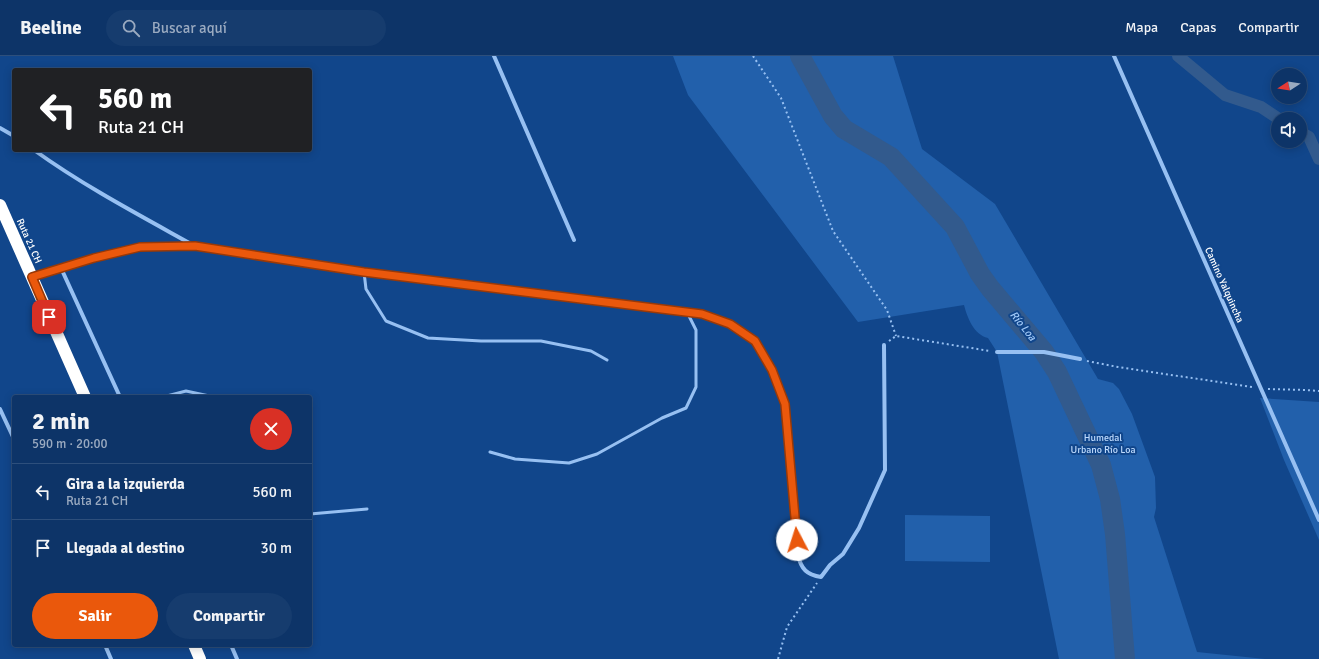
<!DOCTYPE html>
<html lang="es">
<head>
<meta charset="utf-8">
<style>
  :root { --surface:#0d3468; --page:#163c6e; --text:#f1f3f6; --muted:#9aaac0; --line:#2d4f7c; --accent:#ea580c }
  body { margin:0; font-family:Signika,sans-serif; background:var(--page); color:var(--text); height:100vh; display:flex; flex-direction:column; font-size:15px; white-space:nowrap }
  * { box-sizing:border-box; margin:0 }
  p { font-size:13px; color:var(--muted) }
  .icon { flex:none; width:22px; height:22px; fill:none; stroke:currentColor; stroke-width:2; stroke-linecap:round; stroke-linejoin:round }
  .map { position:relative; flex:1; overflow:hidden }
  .sheet { position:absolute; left:12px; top:339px; width:300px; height:252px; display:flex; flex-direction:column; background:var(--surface); border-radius:4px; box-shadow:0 2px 10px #0003,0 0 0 1px var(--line) }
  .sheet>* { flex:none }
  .top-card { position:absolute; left:12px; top:12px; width:300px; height:84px; border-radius:4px; box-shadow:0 2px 10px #0003,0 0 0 1px var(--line); background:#202124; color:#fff; overflow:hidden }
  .needle { width:26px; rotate:258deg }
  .fabs { position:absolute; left:1271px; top:12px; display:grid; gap:8px }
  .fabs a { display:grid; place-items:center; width:36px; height:36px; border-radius:50%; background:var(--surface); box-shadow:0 2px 10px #0003,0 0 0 1px var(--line); font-size:20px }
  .pin { position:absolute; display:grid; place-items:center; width:34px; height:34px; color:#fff; margin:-17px; border-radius:8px; box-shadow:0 2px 6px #0006 }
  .me { position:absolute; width:44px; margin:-22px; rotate:355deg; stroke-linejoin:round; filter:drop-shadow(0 0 3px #0008) }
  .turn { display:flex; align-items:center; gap:14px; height:84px; padding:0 20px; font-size:18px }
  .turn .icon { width:52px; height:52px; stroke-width:2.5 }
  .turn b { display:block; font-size:28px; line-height:34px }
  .round { display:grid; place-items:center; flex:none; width:42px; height:42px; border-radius:21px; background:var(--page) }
  .headline { display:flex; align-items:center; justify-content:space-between; height:68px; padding:0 20px }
  h1 { font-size:24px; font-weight:800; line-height:30px }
  .cta { display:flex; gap:8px; margin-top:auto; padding:8px 20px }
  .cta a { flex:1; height:46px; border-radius:24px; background:var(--accent); color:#fff; font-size:16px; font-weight:800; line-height:46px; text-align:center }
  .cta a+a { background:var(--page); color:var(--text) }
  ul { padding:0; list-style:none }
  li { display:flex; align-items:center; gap:12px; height:56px; padding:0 20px; border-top:1px solid var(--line) }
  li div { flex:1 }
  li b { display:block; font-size:15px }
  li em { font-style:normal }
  header { display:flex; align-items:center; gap:24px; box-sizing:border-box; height:56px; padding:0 20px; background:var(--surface); border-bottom:1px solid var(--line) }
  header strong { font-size:19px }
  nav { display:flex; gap:22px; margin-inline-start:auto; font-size:14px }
  .search { width:280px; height:36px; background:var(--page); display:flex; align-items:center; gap:10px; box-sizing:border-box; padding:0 14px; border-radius:22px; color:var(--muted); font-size:15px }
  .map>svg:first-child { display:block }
</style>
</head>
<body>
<header>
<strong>Beeline</strong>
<div class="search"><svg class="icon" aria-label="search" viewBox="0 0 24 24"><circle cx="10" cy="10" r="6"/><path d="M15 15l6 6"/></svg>Buscar aquí</div>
<nav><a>Mapa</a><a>Capas</a><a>Compartir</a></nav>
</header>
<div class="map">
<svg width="1319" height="603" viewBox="0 0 1319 603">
  <rect width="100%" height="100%" fill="#11468b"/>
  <path fill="#2260ab" d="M673 0H893L922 93 995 148 1098 323 1113 327 1119 333 1132 358 1155 421 1156 452 1154 461 1197 596 1265 603H1059L997 296 988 282C974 279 967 261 964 249L858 266 688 39Z
    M1260 342 1319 346V484L1284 404Z
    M905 459 990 460V506L905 505Z"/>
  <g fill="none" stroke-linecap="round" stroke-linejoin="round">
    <path stroke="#325a8d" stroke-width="12" d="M1178 0 1225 39 1261 51 1279 63
      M1300 76 1309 81 1319 103"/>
    <path stroke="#325a8d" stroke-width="20" d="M800 0 833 60 844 73 891 101 955 171 980 218 990 232 1044 296 1057 316 1101 409 1110 443 1115 478 1125 603"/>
    <path stroke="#97c0f2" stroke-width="2" stroke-dasharray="2 3" stroke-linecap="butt" d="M753 0 781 42 833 175 887 254 896 280
      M889 285 896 280 990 295
      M1087 305 1118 311 1252 331
      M1268 333 1306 334 1319 335
      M778 603 787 571 817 527"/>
    <path stroke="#97c0f2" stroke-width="3" d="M364 216 366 233 386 265 428 282 481 285H541L591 295 607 304
      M163 341 186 335 214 341
      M490 396 515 403 569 407 597 398 662 362 686 352 696 331V274L687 256
      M310 458 367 453"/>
    <path stroke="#97c0f2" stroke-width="4" d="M494 0 574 184
      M1114 0 1319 464
      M0 72 14 80
      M34 94C84 130 139 159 193 189
      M61 212 120 341
      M34 220 94 202 140 191 195 190 364 216 702 257 730 268 755 285 773 314 785 348 798 499C801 513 807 519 821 521L830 509 843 498 859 472 885 414 884 289
      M997 296H1044L1080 303
      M0 353 14 383
      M105 589 111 603
      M231 589 237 603"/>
    <path stroke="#fff" stroke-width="12" d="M0 149 85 341
      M194 589 200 603"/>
  </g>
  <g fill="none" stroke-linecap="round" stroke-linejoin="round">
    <g stroke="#983908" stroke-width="10">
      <path id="route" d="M49 261 32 221 94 202 140 191 195 190 364 216 702 258 730 268 755 285 772 314 785 348 797 484"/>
    </g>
    <use href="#route" stroke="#ea580c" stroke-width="7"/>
  </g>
  <g text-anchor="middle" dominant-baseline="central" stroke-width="4" stroke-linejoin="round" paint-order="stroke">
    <g font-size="10" fill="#fff" stroke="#11468b">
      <text transform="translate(29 185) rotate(66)">Ruta 21 CH</text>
      <text transform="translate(1224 229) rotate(66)">Camino Yalquincha</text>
    </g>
    <g font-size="10" fill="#bedafd" stroke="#11468b">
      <text x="1103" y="382">Humedal<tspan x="1103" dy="12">Urbano Río Loa</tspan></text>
    </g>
    <g font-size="11" font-style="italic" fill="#a2caf9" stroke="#11468b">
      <text transform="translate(1023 270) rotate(51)">Río Loa</text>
    </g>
  </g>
</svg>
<div class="fabs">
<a><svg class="needle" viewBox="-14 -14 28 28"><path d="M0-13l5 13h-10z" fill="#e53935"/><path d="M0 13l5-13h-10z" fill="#9aaac0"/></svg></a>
<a><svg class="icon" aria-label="sound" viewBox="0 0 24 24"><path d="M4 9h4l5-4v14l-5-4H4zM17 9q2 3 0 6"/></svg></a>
</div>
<div class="pin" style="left:49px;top:261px;background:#d93025"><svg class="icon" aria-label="arrive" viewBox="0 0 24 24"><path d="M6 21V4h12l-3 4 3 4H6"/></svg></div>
<svg class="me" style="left:797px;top:484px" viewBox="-20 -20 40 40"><circle r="19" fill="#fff"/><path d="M0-13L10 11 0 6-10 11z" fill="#ea580c"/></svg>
<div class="top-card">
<div class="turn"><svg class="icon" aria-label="left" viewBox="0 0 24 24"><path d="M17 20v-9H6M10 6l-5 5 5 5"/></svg><div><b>560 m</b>Ruta 21 CH</div></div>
</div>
<section class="sheet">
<div class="headline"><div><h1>2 min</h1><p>590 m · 20:00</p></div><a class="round" style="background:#d93025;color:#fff"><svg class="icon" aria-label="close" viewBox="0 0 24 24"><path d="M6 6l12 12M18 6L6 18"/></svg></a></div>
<ul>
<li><svg class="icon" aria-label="left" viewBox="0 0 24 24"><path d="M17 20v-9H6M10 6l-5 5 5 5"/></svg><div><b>Gira a la izquierda</b><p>Ruta 21 CH</p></div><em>560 m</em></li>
<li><svg class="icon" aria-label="arrive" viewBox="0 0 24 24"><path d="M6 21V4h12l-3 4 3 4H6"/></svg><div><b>Llegada al destino</b></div><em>30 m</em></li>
</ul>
<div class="cta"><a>Salir</a><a>Compartir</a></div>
</section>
</div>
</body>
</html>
